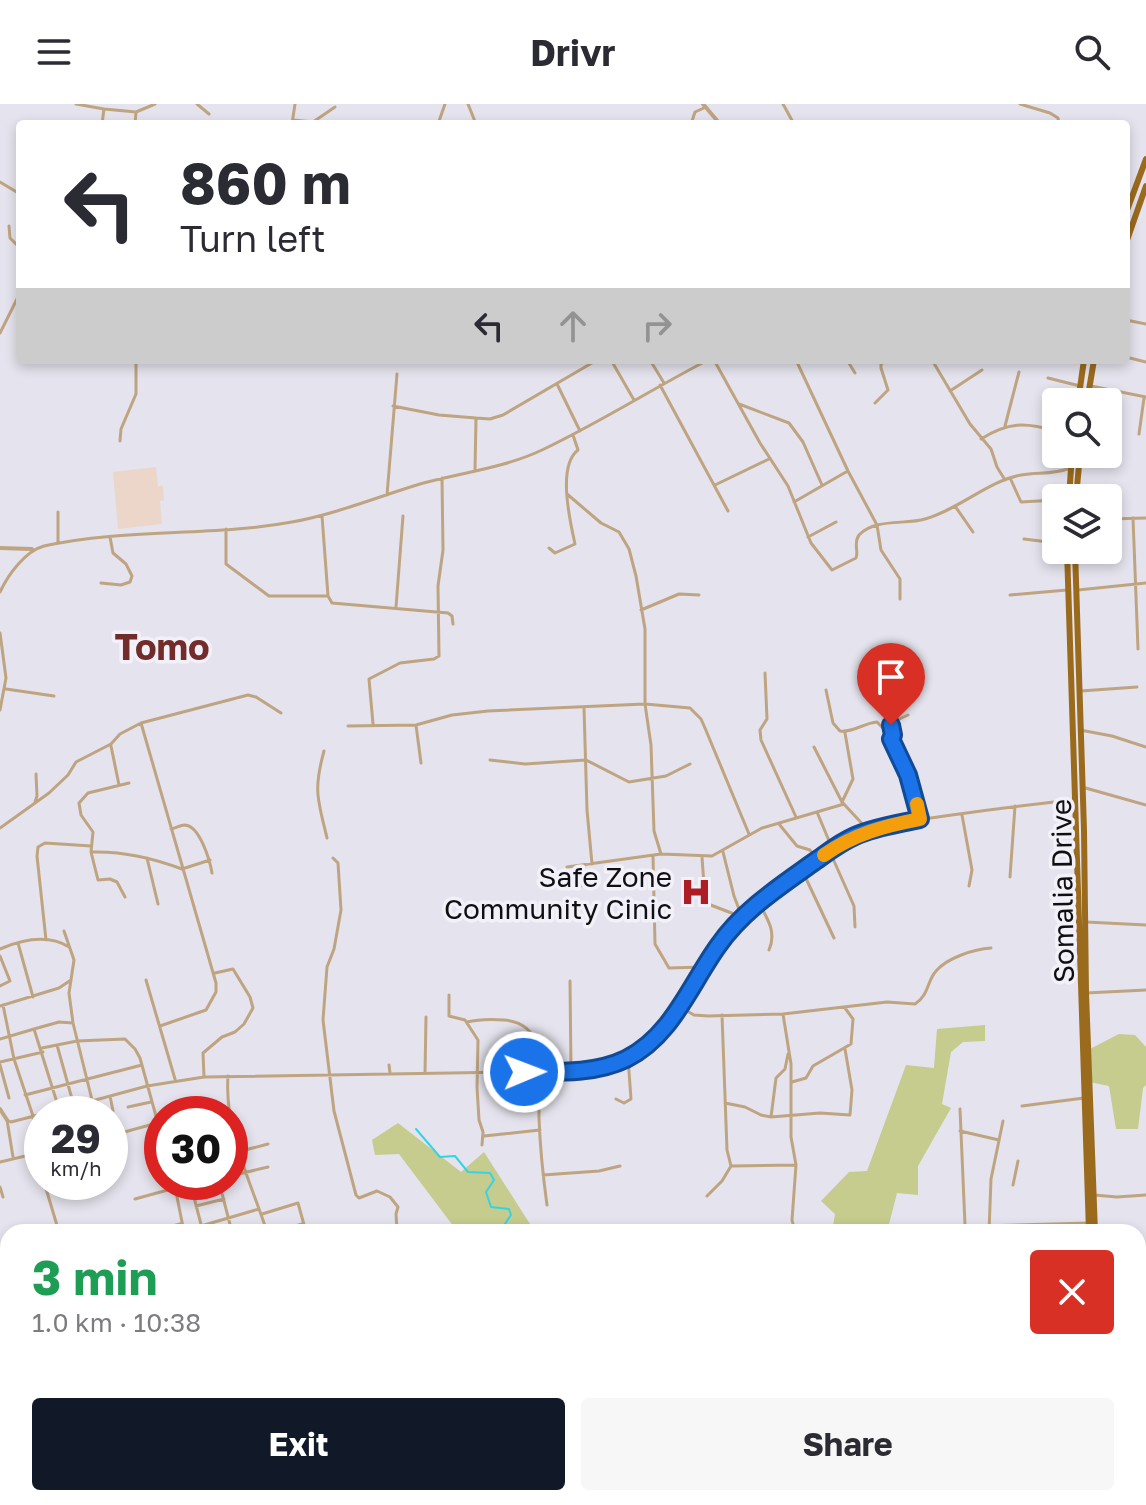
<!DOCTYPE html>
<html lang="en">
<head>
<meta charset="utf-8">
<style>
  :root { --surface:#fff; --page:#f7f7f7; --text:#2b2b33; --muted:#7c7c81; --accent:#111827 }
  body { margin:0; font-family:"Golos Text",sans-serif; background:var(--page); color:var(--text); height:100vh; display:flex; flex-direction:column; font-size:30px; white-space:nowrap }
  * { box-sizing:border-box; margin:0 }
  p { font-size:26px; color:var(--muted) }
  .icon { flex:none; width:44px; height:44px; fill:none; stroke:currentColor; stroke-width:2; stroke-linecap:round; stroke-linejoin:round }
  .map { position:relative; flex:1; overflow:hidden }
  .drawer { position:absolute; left:0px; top:1120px; width:1146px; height:282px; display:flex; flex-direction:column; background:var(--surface); border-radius:24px 24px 0 0; box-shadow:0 4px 12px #0003 }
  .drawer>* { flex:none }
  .hud { position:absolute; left:16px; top:16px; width:1114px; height:244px; border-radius:8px; box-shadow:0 4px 12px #0003; background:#fff; color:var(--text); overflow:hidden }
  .fabs { position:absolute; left:1042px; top:284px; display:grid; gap:16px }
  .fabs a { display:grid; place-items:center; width:80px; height:80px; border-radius:8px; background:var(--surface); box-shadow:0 4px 12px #0003; font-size:40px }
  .speed { position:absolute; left:24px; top:992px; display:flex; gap:16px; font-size:40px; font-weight:700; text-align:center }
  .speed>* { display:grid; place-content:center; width:104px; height:104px; border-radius:50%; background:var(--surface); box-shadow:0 4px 12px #0003; line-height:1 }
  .speed small { font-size:20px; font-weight:400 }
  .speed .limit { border:12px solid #d22; background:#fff; color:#111 }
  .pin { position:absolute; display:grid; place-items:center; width:68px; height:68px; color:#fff; margin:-82px -34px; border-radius:50% 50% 50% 0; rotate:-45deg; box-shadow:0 0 8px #0007 }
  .pin .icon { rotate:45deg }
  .me { position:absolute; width:88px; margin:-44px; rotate:89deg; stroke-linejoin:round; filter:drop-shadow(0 0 6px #0008) }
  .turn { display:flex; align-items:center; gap:28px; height:168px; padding:0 32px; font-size:36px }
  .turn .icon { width:104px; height:104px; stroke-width:2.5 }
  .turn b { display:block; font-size:56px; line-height:68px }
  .lanes { display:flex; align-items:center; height:76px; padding:0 32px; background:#0003; justify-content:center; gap:40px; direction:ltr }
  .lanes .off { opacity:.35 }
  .round { display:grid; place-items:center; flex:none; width:84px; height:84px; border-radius:8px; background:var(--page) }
  .summary { display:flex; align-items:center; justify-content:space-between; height:136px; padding:0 32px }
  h1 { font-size:48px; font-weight:700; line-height:60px; color:#1e9e55 }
  .primary-button { display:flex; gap:16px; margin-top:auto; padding:16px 32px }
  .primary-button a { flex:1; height:92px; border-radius:8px; background:var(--accent); color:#fff; font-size:32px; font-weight:700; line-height:92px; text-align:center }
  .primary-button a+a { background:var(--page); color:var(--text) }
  header { display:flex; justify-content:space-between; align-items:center; height:104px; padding:0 32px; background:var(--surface); font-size:36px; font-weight:700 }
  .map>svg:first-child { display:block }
</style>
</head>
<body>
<header><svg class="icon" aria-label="menu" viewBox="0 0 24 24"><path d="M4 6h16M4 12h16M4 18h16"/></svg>Drivr<svg class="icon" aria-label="search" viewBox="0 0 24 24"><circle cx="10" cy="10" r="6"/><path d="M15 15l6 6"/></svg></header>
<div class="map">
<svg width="1146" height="1401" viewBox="0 0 1146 1401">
  <rect width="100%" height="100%" fill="#e5e3ed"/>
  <path fill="#ecd6ca" d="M156 363 158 382H163L164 396 160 397 162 420 118 425 113 368Z"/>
  <path fill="#c5cc8d" d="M985 921V937L963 938 951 948 942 1000 951 1004 918 1062V1091L897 1089 887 1128H832L835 1110 821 1097 849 1068 867 1067 906 961 934 964 937 925Z
    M1119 930 1135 931 1146 943V981L1143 984 1138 1025H1116L1109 982 1089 978 1088 946Z
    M398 1019 461 1068 484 1048 530 1120 545 1128H455L457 1127 399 1050 375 1051 372 1036Z"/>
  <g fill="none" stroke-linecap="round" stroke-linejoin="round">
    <path stroke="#33d4e6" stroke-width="2" d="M416 1025 440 1053 455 1052 468 1068 490 1069 494 1076 486 1088 491 1103 509 1105 511 1111 503 1123 507 1128"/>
    <path stroke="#bea481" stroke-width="3" d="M76 0 104 5
      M197 0 209 10
      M468 0 476 20
      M783 0 794 20
      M1020 0 1050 9 1058 14 1059 20
      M293 16 313 18 335 3
      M102 20 104 5 136 8 155 0
      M135 20 136 8
      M292 20 295 0
      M438 20 445 0
      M691 20 695 8 706 3
      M1078 20 1079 19
      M20 58V66
      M0 78 20 90
      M9 122 10 134 20 144
      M1126 216 1146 220
      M0 229 20 189
      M1126 253 1146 258
      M611 256 634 296
      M650 256 664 279
      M714 256 760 339 788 382 811 439 832 466 856 454C859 447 853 439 859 431 875 414 905 421 925 415 958 406 988 377 1021 371 1039 368 1053 371 1070 364
      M796 256 848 367 877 421 881 446 900 475V495
      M847 256 855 269
      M932 256 970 320 991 345 997 363 1005 376
      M1048 274 1080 282
      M557 280 580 327
      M660 281 728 407
      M1091 282 1146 293
      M950 287 982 266
      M875 299 888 286 881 264V260L888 256
      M739 300 789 319 803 338 822 381
      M393 302 439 311 476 314 475 366
      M476 314 490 315 503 311 597 256
      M1005 322 1019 268
      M1139 330 1144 294
      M981 335C1008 318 1025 318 1056 327
      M120 337 121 325 136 290V256
      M1011 376 1021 398 1056 396
      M715 381 769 355
      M567 390 601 419 619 428 629 445 636 472 645 525V600L651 641 654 727 661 750
      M387 391 397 270
      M794 398 846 368
      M955 402 973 428
      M322 412 328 492 332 499 448 509 452 512 453 520
      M1133 414 1138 545
      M1108 415 1146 414
      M226 425V460L269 492H328
      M808 433 836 418
      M1024 435 1056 439
      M58 438V408
      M549 444 555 449 575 440C570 417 557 362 578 346L573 331
      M101 479 121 481 130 478 132 472 126 460 113 449 110 433
      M1078 486 1146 479
      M0 488C8 471 25 447 44 442 125 424 210 433 292 418 336 410 377 393 420 380 460 369 504 364 542 346 599 319 652 285 708 256
      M1010 491 1067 486
      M396 503 403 412
      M641 506 679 490 699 491
      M0 529 6 574 0 606
      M765 569 767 615 760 626 761 636 796 713
      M6 585 54 592
      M826 586 833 619 840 627C852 629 864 619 877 618 903 642 913 681 920 715
      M1081 587 1137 583
      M584 604 587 706 592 760
      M141 619 216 879V888L206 906 160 922
      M373 620 369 575 400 559 434 555 439 552 438 482 443 446 442 374
      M416 621 421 659
      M348 622 416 621 452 611 488 607 645 600 690 604 701 615 705 624 749 730
      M1080 626 1112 632 1146 643
      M891 635V619L908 611
      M111 642 119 681
      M814 643 842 698 868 726
      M324 647C313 687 318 696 327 734
      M490 656 525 660 586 656 629 678 666 672 690 660
      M1082 683 1146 701
      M35 698 37 692 36 670
      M842 698 853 675 845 629
      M817 708 832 744
      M962 711 972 766 969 782
      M779 720 797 742 810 746 816 757
      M0 724 49 689 68 671 76 658 111 640 120 630 141 619 248 591 256 593 281 609
      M171 725C176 724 180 721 185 721 200 722 210 757 212 769
      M91 748C122 747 153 754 182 765L210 756
      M723 748 734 792 742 813
      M830 748 854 802 855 823
      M653 752 655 840 669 864 704 863
      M702 753 705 795 708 800 742 813
      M147 754 158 800
      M333 754 338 759 341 806 334 845 327 863 323 916 334 1007 356 1091 359 1094 377 1087 390 1093 398 1103 396 1110 397 1126
      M567 763 661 750 712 752 762 724 844 700
      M802 766 834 834
      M1010 773 1015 702
      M581 782 584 762
      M125 793 117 778 110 775 98 776 91 748 93 728 81 711 79 699 88 689 129 679
      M759 799C767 814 777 828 769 846
      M1086 818 1146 821
      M64 827 74 856 69 889 73 919 92 996
      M46 836 37 752 38 743 45 739 91 742
      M18 839 33 893
      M0 845C21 836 48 830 69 843
      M0 852 10 877 0 882
      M146 876 175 975
      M570 877 571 965
      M1086 889 1146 886
      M449 891V912L465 916 478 936 477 983 479 1016 483 1028 482 1041
      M3 901 14 955 42 1039
      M0 902 59 884 71 876
      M680 903 694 911 708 912 783 910 887 898 915 900C929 891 927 877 936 867 947 854 974 845 991 844
      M783 910 791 960V1033L796 1061 792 1116 795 1128
      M467 918C479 915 492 915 504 916 554 920 538 979 539 1014 540 1043 543 1072 547 1101
      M34 925 59 918 73 919
      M0 935 34 925 59 1005
      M57 941 74 1002
      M42 944 77 937 125 935 135 945 140 954 162 1034
      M0 958 43 948
      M0 961 9 994
      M389 961 390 969
      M425 969 426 913
      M228 972C224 1026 251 1078 267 1128
      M204 973 203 949 222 933 235 928 244 920 253 904 250 893 233 865 215 869
      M792 978 806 974 813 962 851 940 853 915 845 904
      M25 991 142 961
      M616 995 624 999 631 995 628 954
      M725 999 745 1003 761 1011 771 1013 820 1009 850 1011 852 986 845 945
      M1022 1002 1084 994
      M128 1003 151 998
      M212 1005 213 1010
      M960 1005 965 1121 963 1128
      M44 1010 147 982 204 973 571 967C675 958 674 891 731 825 754 798 809 757 841 739 875 720 915 716 952 711 993 705 1033 700 1074 696
      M108 1010 113 1007 110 992
      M771 1013 776 974 785 965 788 950
      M960 1027 999 1036
      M110 1032 157 1019
      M484 1032 540 1026
      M230 1050 268 1040
      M13 1053 7 1016 11 1018 42 1010
      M0 1058 42 1048
      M732 1062 796 1061
      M543 1071 599 1067 620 1062
      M230 1072 268 1063
      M44 1078 59 1128
      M49 1078 63 1079 76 1094
      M174 1078 184 1128
      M190 1078 203 1128
      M219 1078 232 1128
      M1013 1081 1018 1057
      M0 1083 3 1093
      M176 1087 209 1078
      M1094 1091 1117 1093 1146 1091
      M707 1092 722 1077 731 1062 727 1046 722 911
      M135 1095 175 1084
      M196 1102 224 1095
      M262 1110 298 1099 306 1128
      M201 1122 259 1105
      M912 1124 1089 1119
      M149 1128 180 1120
      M275 1128 302 1120
      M336 1128 344 1125
      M989 1128 991 1075 1003 1017
      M1138 1150H1146
      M1138 1205 1146 1207
      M1138 1270 1146 1268
      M0 1293 8 1290
      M1138 1389 1146 1390
      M12 1394 14 1401
      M73 1394 75 1401
      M487 1394 489 1401
      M742 1394 750 1401
      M989 1394 991 1401
      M1019 1394 1022 1401
      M17 1401 40 1394
      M521 1401 523 1394"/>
    <path stroke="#bea481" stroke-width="4" d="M703 0 720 20
      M0 444 32 445
      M0 1005 7 1016"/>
    <path stroke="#9b6b1d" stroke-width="6" d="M1126 109 1146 55
      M1126 139 1146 82
      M1078 298 1084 256
      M1087 298 1094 256
      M1069 394 1072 350
      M1076 394 1080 350
      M1067 446 1089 1128
      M1075 446 1084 726 1086 889 1095 1128
      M1104 1394 1105 1401"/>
  </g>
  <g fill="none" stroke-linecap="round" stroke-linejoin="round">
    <g stroke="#114b97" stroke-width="20">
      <path id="route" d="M524 968C557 968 595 970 626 955 672 932 690 881 718 842 742 807 779 783 814 758 827 749 839 739 855 732 875 723 898 720 920 715L908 671 891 635 893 631 891 621"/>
    </g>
    <use href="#route" stroke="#1a73e8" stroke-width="14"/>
    <path stroke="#f59e0b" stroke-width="14" d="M824 751C854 730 884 722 920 715L917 700"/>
  </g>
  <defs>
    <g id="hospital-bare" transform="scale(2.4)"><path d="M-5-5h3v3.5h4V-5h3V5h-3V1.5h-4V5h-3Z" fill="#af1d24" stroke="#f2f1fa" stroke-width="2.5" paint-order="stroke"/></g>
  </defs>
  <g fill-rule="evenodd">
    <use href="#hospital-bare" x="696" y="788"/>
  </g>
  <g text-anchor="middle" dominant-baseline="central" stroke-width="7" stroke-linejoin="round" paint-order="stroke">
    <g font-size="28" fill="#101013" stroke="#f2f1fa" text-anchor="end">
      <text x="672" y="772">Safe Zone<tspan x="672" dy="32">Community Cinic</tspan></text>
    </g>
    <g font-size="28" fill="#101013" stroke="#f2f1fa">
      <text transform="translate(1062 787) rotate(-91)">Somalia Drive</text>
    </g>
    <g font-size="36" font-weight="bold" fill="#722c29" stroke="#f2f1fa">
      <text x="162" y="542">Tomo</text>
    </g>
  </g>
</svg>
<div class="fabs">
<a><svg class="icon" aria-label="search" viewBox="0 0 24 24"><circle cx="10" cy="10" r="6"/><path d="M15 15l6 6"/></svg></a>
<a><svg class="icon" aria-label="layers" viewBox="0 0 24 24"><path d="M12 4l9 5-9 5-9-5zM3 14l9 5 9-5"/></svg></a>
</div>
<div class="speed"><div>29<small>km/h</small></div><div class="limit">30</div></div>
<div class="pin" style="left:891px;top:621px;background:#d93025"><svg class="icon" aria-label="arrive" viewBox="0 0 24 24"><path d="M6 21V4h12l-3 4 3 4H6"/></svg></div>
<svg class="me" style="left:524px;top:968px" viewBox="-20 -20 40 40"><circle r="17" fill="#1a73e8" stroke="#fff" stroke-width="3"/><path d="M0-11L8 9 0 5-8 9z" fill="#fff"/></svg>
<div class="hud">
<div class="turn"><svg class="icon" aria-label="left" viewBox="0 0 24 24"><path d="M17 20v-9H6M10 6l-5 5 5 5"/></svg><div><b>860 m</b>Turn left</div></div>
<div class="lanes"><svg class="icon" aria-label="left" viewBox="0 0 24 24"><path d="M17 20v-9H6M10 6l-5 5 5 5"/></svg><svg class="icon off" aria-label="ahead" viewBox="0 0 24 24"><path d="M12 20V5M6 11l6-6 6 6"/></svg><svg class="icon off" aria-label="right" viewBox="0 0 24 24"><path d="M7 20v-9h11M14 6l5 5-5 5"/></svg></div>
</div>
<section class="drawer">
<div class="summary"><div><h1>3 min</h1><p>1.0 km · 10:38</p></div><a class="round" style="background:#d93025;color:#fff"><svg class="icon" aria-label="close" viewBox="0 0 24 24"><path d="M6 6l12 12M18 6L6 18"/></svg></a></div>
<div class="primary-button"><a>Exit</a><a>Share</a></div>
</section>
</div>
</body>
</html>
